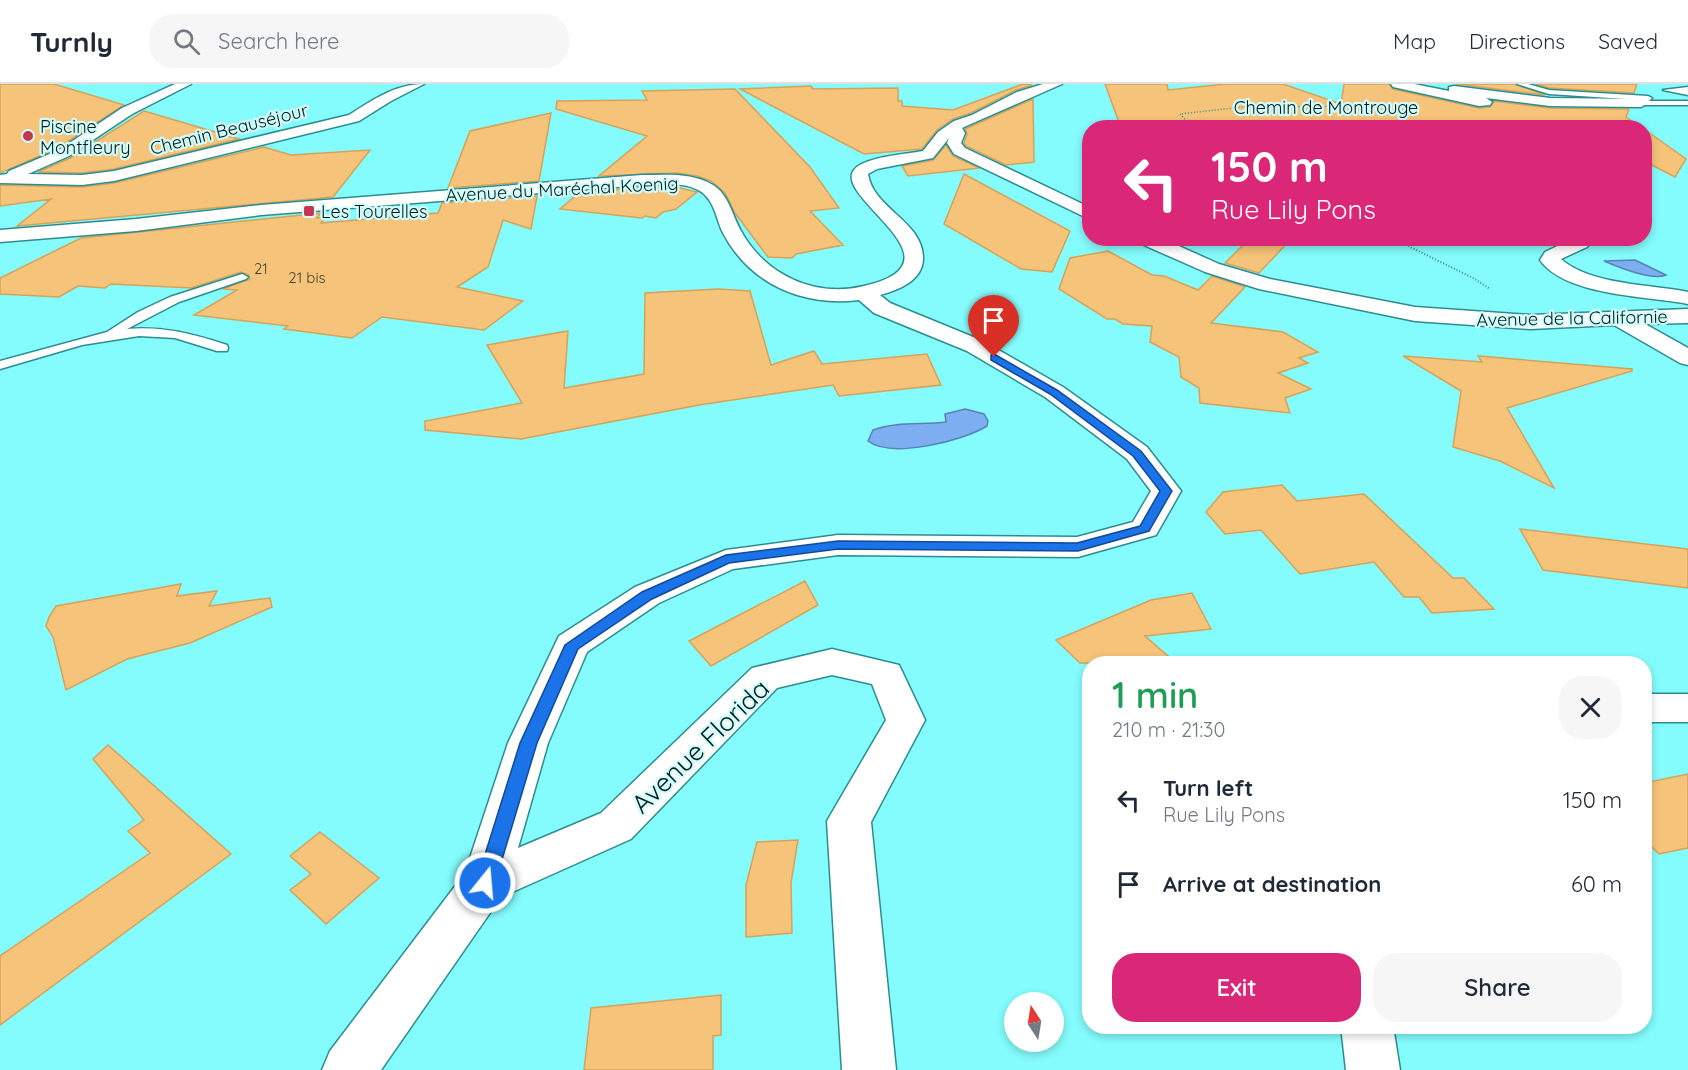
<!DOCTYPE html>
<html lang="en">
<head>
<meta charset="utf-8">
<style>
  :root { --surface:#fff; --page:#f6f6f7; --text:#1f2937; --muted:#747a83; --line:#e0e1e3; --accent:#db2777 }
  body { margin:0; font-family:Quicksand,sans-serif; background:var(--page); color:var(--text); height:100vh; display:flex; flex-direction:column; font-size:22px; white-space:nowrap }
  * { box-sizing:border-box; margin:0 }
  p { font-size:20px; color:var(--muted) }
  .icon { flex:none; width:33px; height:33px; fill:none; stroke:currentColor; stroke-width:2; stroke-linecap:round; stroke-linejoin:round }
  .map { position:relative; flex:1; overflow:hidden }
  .sheet { position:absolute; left:1082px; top:572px; width:570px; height:378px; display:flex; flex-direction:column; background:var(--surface); border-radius:24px; box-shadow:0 3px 9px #0003 }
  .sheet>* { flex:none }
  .top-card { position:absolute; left:1082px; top:36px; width:570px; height:126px; border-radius:24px; box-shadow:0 3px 9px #0003; background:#db2777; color:#fff; overflow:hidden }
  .needle { width:39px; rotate:348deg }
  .controls { position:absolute; left:1004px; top:908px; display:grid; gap:12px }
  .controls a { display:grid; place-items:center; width:60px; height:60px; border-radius:50%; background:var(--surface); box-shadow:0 3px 9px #0003; font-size:30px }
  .pin { position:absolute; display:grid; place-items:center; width:51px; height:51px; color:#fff; margin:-62px -26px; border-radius:50% 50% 50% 0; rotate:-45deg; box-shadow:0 0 6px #0007 }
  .pin .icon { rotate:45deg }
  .me { position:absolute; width:66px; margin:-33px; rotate:17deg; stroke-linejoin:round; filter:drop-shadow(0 0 4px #0008) }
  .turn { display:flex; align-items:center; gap:21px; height:126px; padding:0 30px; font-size:27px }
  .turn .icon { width:78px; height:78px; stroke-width:2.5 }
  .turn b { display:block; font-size:42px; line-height:51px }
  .round { display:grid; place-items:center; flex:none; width:63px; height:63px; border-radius:24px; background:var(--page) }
  .headline { display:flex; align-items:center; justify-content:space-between; height:102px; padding:0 30px }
  h1 { font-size:36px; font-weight:600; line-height:45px; color:#1e9e55 }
  .action { display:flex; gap:12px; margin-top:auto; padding:12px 30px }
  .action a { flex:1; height:69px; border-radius:24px; background:var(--accent); color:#fff; font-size:24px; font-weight:600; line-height:69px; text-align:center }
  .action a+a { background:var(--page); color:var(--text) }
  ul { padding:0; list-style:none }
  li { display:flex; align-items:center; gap:18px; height:84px; padding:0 30px }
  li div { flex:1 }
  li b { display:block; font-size:22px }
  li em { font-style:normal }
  header { display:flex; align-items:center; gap:36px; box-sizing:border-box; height:84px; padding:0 30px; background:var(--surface); border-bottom:2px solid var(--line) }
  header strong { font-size:28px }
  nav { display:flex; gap:33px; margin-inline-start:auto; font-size:21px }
  .search { width:420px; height:54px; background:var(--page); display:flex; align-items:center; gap:15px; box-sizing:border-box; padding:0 21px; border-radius:24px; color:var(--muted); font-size:22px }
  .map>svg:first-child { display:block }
</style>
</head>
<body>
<header>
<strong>Turnly</strong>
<div class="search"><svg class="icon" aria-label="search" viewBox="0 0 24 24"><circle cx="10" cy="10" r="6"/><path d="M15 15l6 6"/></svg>Search here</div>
<nav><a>Map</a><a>Directions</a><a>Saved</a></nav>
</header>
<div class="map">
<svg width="1688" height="986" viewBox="0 0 1688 986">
  <rect width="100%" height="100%" fill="#84fbfc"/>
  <path fill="#7caef1" stroke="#5782b1" stroke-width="1.5" d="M1635 176 1666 191C1652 197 1618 183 1604 177Z
    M965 325 984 330 988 337 987 342C963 357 891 375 868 357L873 346C897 337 922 341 946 338L945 330Z"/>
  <path fill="#f5c379" stroke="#d4a359" stroke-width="1.5" d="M0 0H54L124 21 58 64 0 89Z
    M1023 0 1032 1 1016 6 971 29 953 35 937 46 922 65 864 70 740 5 811 2 813 5 898 4V17H902V22L953 26Z
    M1105 0H1167L1168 6 1226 0H1283L1341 20 1344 0H1389L1393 5 1479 24 1490 23 1494 17 1550 24 1629 25 1626 33 1642 44H1514V38L1409 39 1408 44H1121Z
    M1456 0H1515L1545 11Z
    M1536 0H1637L1634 9 1549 4Z
    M735 5 810 83 839 124 810 127 843 161 796 170 792 174 768 173 735 129 725 109 711 97 697 92 678 89 599 92 647 52 556 25 557 17 647 16 642 7Z
    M1033 15 1034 78 1006 81 966 62 964 59 967 50 965 45Z
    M144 27 239 55 114 85 82 89 38 88 70 74Z
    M551 29 539 97 448 104 470 47Z
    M1644 45 1686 75 1675 93 1644 77Z
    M946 61 953 72 979 84 908 92 902 82 933 76Z
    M264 63 291 71 370 66 333 113 17 142 51 115 0 122V101L82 103 114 99Z
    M964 90 1070 147 1052 188 1021 185 944 140Z
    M672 102 697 108 676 125 663 128 656 134 645 132 642 134 560 125 580 108Z
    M537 112 531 145 503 136 488 183 457 203 523 217 484 246 382 233 352 254 284 245 288 242 194 231 237 206 223 205 250 195 249 191 241 188 191 204 111 200 105 204 78 202 59 213 0 210V194L81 154 321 129 317 134H325L321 139 438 129 442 119Z
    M1250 154H1292L1259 189 1225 179Z
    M1108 167 1152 191 1164 192 1198 206 1212 192 1245 203 1211 239 1283 248 1318 268 1299 274 1308 279 1278 289 1311 305 1285 314 1290 329 1200 319 1199 304 1181 293 1179 273 1150 258 1152 242 1123 240 1115 235H1107L1059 205 1070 174Z
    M718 205 750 207 771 281 814 267 822 280 927 270 941 301 839 312 833 301 699 321 521 355 425 346V337L522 319 487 261 568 247 564 304 644 290 645 209Z
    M1403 272 1482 278 1478 272 1632 285V287L1507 324 1554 404 1500 377 1453 363 1461 307Z
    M1282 401 1297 417 1364 410 1453 494H1464L1494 525 1432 529 1419 513H1404L1374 478 1300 490 1261 446 1225 450 1206 428 1223 408Z
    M1520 445 1688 465V504L1543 486Z
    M805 497 818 521 711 582 689 557Z
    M181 500 177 512 217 507 209 522 270 514 272 523 190 559 127 575 66 606 53 553 46 542 49 533 56 522Z
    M1192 509 1211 545 1145 552 1176 579H1080L1056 556 1151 516Z
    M108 661 231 770 0 941V872L150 769 128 747 144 736 93 675Z
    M1688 690V764L1659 770 1644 755V699Z
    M320 748 379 794 326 840 290 806 311 790 290 772Z
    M798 756 791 799 792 849 746 853V801L757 758Z
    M721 911V951L713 952V986H584L591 924Z"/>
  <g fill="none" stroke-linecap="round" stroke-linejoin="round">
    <g stroke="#2d8d8e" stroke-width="3">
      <path id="service" d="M1517 0H1528L1549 6 1648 12 1652 14 1649 17H1688V21H1641L1637 19 1641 16 1549 10Z
        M1688 3V11L1663 6Z
        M242 190 248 193 246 195 179 218 127 245C163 242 193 250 227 261L228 264 227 267H217L175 254 139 252 82 261 0 285V277L107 248 138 228 170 213Z"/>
    </g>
    <g stroke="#2d8d8e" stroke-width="3">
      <path id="minor" d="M175 0H191L132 30 69 72 28 90 82 91 114 87 349 31C373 16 395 0 424 0L391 17 359 37 114 97 82 101 0 99V91L7 90 9 87 59 66 122 24Z
        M1043 0H1062L964 43 962 44 965 49 961 59 965 64 1089 123V135L954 70 947 59 949 54 933 74 877 85 868 90C873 125 923 137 923 174 923 197 898 206 880 211L890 219 983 257 1063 303 1147 363 1181 407 1156 451 1078 473 838 471 733 485 659 519 587 568 548 659 518 764 601 729 752 584 832 565 899 581 925 636 871 738 896 986H842L827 737 886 636 872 600 832 591 777 604 631 755 501 813 381 986H322L330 967 465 789 508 659 559 552 635 503 726 466 838 451 1077 453 1133 438 1151 407 1127 375 1045 313 967 267 874 229 859 216C802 223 749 200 722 147 716 133 714 116 700 107 684 97 661 101 642 101L261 131 136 147 0 158V146L136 135 261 121 642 91C665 91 692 88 713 101 729 111 732 131 741 147 765 191 815 214 864 202 970 178 832 114 854 86 863 73 907 70 923 67L938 48 954 37 972 31 1017 8Z
        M1391 0H1414L1449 7V3L1454 2 1550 14 1641 15 1648 19 1641 23 1550 22 1486 14 1492 18 1490 21 1479 22 1393 3Z
        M1135 154H1161L1219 180 1270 195 1415 223 1530 231 1688 225V239L1645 240 1688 264V281L1680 279 1614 241 1530 245 1415 237 1259 205 1205 188 1137 158Z
        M1570 154H1589L1590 159 1587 163 1561 175C1590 201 1650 200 1688 208V220C1648 212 1565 212 1540 176L1545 168 1570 156Z
        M1644 610H1688V638H1644Z
        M1341 942H1393L1400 986H1346Z"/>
    </g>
    <path stroke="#418889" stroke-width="1.5" stroke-dasharray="1 2" stroke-linecap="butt" d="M1193 44 1180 30 1242 23 1384 22"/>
    <path stroke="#418889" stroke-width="2" stroke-dasharray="1 2" stroke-linecap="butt" d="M1392 154 1473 194 1490 205"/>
    <use href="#service" fill="#fff" fill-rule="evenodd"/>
    <use href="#minor" fill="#fff" fill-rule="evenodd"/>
  </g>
  <path fill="#1a73e8" stroke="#114b97" stroke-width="1.5" d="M994 270 1057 306 1141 367 1172 407 1149 447 1078 467 838 465 729 479 652 515 578 565 537 659 495 799 492 805 485 808 478 805 476 799 520 659 565 561 642 508 726 471 838 457 1077 459 1140 442 1160 407 1133 372 1050 310 991 276V271Z"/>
  <g fill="#c6364e" stroke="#d1fcfb" stroke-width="2">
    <circle cx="28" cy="52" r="6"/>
    <rect x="303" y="121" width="12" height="12" rx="3"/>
  </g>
  <g text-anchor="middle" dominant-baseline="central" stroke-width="4.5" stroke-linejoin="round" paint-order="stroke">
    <g font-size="15" fill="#3f4633">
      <text x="261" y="184">21</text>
      <text x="307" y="193">21 bis</text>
    </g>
    <g font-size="18" fill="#021c1c" stroke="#d1fcfb">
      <text x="1326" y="23">Chemin de Montrouge</text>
      <text transform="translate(229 45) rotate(-14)">Chemin Beauséjour</text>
      <text transform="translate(562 105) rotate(-3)">Avenue du Maréchal Koenig</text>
      <text transform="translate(1572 234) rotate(-1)">Avenue de la Californie</text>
    </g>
    <g font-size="18" fill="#021c1c" stroke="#d1fcfb" text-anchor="start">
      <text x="40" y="42">Piscine<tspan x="40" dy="21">Montfleury</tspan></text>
      <text x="321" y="127">Les Tourelles</text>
    </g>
    <g font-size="26" fill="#021c1c" stroke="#d1fcfb">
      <text transform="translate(700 662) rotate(-44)">Avenue Florida</text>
    </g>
  </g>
</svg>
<div class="controls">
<a><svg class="needle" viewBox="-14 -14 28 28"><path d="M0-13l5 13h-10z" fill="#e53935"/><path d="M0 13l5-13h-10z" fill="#747a83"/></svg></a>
</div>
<div class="pin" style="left:994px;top:273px;background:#d93025"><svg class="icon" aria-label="arrive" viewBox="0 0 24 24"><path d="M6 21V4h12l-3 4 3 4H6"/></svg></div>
<svg class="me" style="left:485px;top:799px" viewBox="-20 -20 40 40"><circle r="17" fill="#1a73e8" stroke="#fff" stroke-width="3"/><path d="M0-11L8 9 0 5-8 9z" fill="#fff"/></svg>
<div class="top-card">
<div class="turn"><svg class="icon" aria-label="left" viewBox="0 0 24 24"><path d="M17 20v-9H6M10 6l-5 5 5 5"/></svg><div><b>150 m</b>Rue Lily Pons</div></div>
</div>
<section class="sheet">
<div class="headline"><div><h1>1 min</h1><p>210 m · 21:30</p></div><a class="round"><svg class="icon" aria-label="close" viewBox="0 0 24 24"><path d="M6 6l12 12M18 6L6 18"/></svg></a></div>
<ul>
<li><svg class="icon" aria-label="left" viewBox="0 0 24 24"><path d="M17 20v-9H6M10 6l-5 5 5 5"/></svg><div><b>Turn left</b><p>Rue Lily Pons</p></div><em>150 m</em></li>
<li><svg class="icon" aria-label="arrive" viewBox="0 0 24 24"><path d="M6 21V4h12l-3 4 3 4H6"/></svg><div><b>Arrive at destination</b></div><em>60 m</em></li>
</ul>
<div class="action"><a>Exit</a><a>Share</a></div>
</section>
</div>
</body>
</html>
